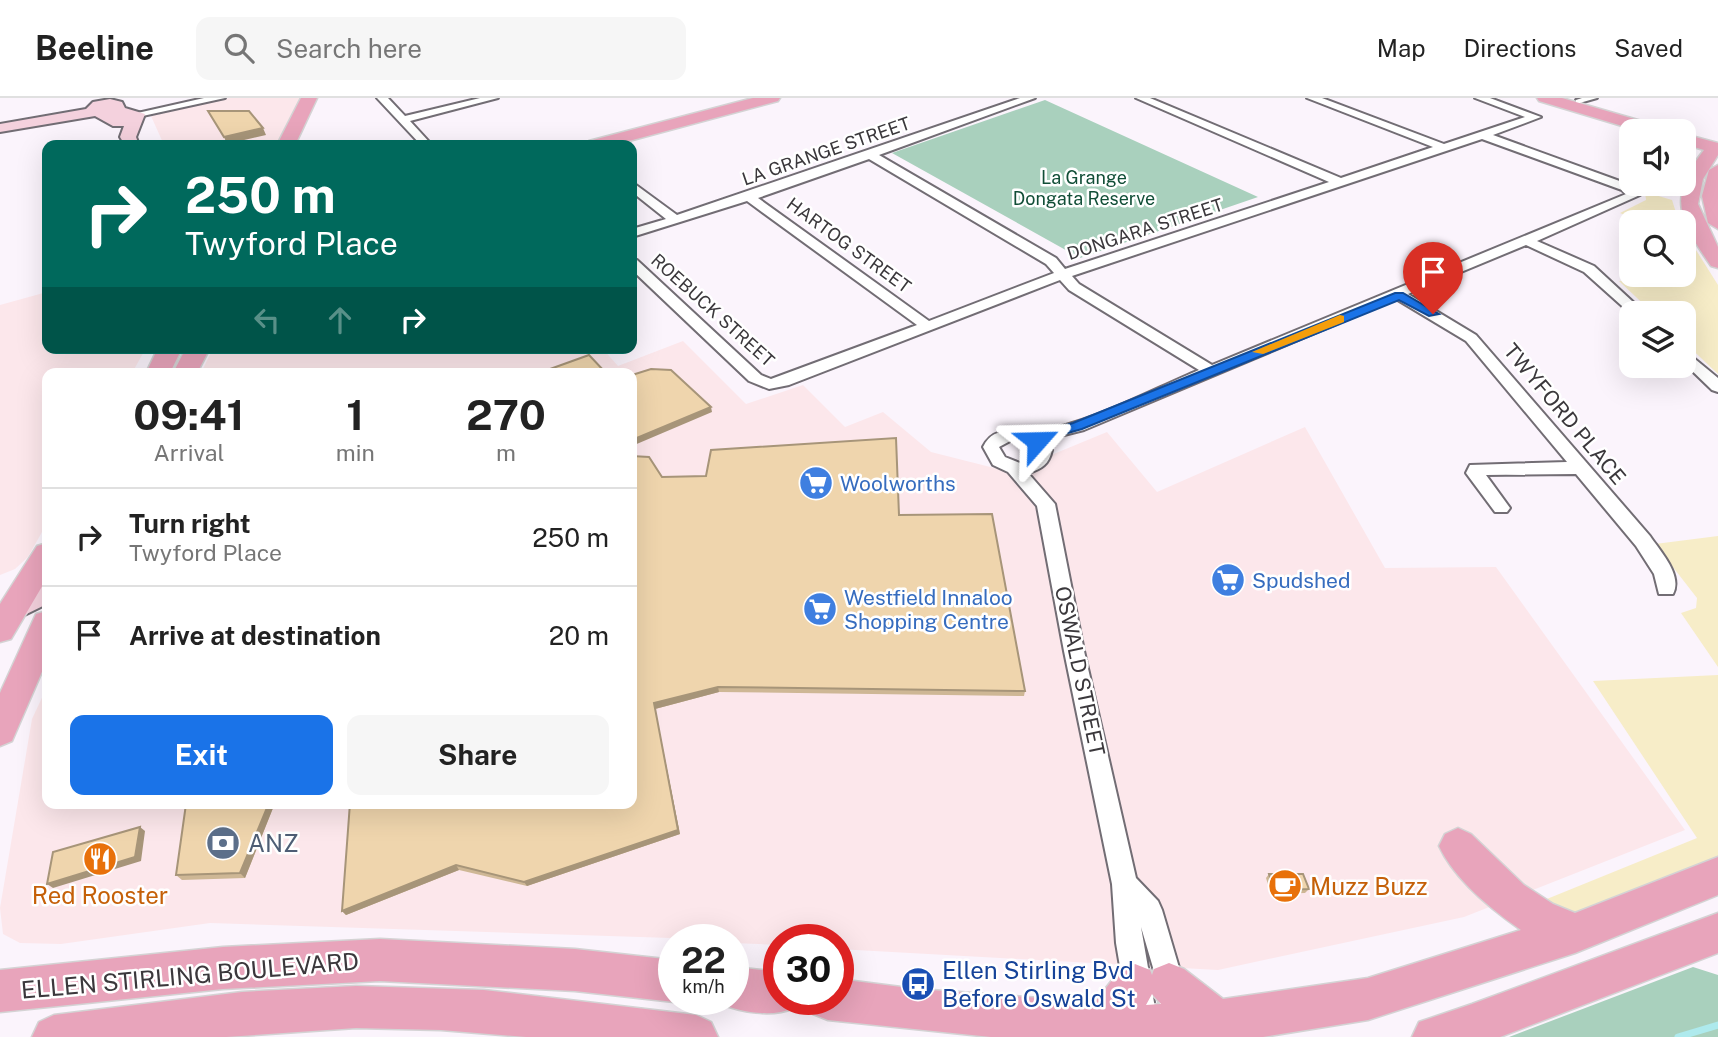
<!DOCTYPE html>
<html lang="en">
<head>
<meta charset="utf-8">
<style>
  :root { --surface:#fff; --page:#f6f6f6; --text:#222; --muted:#767676; --line:#e0e0e0; --accent:#1a73e8 }
  body { margin:0; font-family:"Public Sans",sans-serif; background:var(--page); color:var(--text); height:100vh; display:flex; flex-direction:column; font-size:26px; white-space:nowrap }
  * { box-sizing:border-box; margin:0 }
  p { font-size:23px; color:var(--muted) }
  .icon { flex:none; width:38px; height:38px; fill:none; stroke:currentColor; stroke-width:2; stroke-linecap:round; stroke-linejoin:round }
  .map { position:relative; flex:1; overflow:hidden }
  .panel { position:absolute; left:42px; top:270px; width:595px; height:441px; display:flex; flex-direction:column; background:var(--surface); border-radius:14px; box-shadow:0 7px 28px #0002 }
  .panel>* { flex:none }
  .hud { position:absolute; left:42px; top:42px; width:595px; height:214px; border-radius:14px; box-shadow:0 7px 28px #0002; background:#00695c; color:#fff; overflow:hidden }
  .buttons { position:absolute; left:1619px; top:21px; display:grid; gap:14px }
  .buttons a { display:grid; place-items:center; width:77px; height:77px; border-radius:14px; background:var(--surface); box-shadow:0 7px 28px #0002; font-size:35px }
  .speed { position:absolute; left:658px; top:826px; display:flex; gap:14px; font-size:35px; font-weight:700; text-align:center }
  .speed>* { display:grid; place-content:center; width:91px; height:91px; border-radius:50%; background:var(--surface); box-shadow:0 7px 28px #0002; line-height:1 }
  .speed small { font-size:18px; font-weight:400 }
  .speed .limit { border:10px solid #d22; background:#fff; color:#111 }
  .pin { position:absolute; display:grid; place-items:center; width:60px; height:60px; color:#fff; margin:-72px -30px; border-radius:50% 50% 50% 0; rotate:-45deg; box-shadow:0 0 7px #0007 }
  .pin .icon { rotate:45deg }
  .me { position:absolute; width:77px; margin:-38px; rotate:65deg; stroke-linejoin:round; filter:drop-shadow(0 0 5px #0008) }
  .turn { display:flex; align-items:center; gap:24px; height:147px; padding:0 28px; font-size:32px }
  .turn .icon { width:91px; height:91px; stroke-width:2.5 }
  .turn b { display:block; font-size:49px; line-height:60px }
  .lanes { display:flex; align-items:center; height:66px; padding:0 28px; background:#0003; justify-content:center; gap:35px; direction:ltr }
  .lanes .off { opacity:.35 }
  .eta { display:flex; justify-content:space-evenly; align-items:center; height:119px; text-align:center }
  .eta b { font-size:42px; font-weight:700; line-height:49px }
  .action { display:flex; gap:14px; margin-top:auto; padding:14px 28px }
  .action a { flex:1; height:80px; border-radius:14px; background:var(--accent); color:#fff; font-size:28px; font-weight:700; line-height:80px; text-align:center }
  .action a+a { background:var(--page); color:var(--text) }
  ul { padding:0; list-style:none }
  li { display:flex; align-items:center; gap:21px; height:98px; padding:0 28px; border-top:2px solid var(--line) }
  li div { flex:1 }
  li b { display:block; font-size:26px }
  li em { font-style:normal }
  header { display:flex; align-items:center; gap:42px; box-sizing:border-box; height:98px; padding:0 35px; background:var(--surface); border-bottom:2px solid var(--line) }
  header strong { font-size:33px }
  nav { display:flex; gap:38px; margin-inline-start:auto; font-size:24px }
  .search { width:490px; height:63px; background:var(--page); display:flex; align-items:center; gap:18px; box-sizing:border-box; padding:0 24px; border-radius:14px; color:var(--muted); font-size:26px }
  .map>svg:first-child { display:block }
</style>
</head>
<body>
<header>
<strong>Beeline</strong>
<div class="search"><svg class="icon" aria-label="search" viewBox="0 0 24 24"><circle cx="10" cy="10" r="6"/><path d="M15 15l6 6"/></svg>Search here</div>
<nav><a>Map</a><a>Directions</a><a>Saved</a></nav>
</header>
<div class="map">
<svg width="1718" height="939" viewBox="0 0 1718 939">
  <rect width="100%" height="100%" fill="#fbf4fc"/>
  <path fill="#fce7eb" d="M229 0H303L278 47H164L151 18Z
    M47 194V250H146L132 275H47V425L28 459 15 471 0 477V207Z
    M683 243 746 306 803 287 845 329 883 314 931 354 1010 374 1107 334 1157 394 1305 329 1385 470 1496 469 1685 732 1464 819 1218 872 838 851V842H779V847L733 845V842L210 825 61 846 20 845 3 836 0 810 32 621 47 589V705H632V275H201L213 250H602L618 268Z"/>
  <path fill="#a9d0bd" d="M1045 2 1258 99 1080 160 892 55Z
    M1693 869 1718 877V939H1509Z"/>
  <path fill="#f7edc8" d="M1645 94 1672 102 1679 124H1640L1620 115 1646 102Z
    M1684 133 1718 187V276L1684 244V215H1653L1619 183 1684 177 1686 152Z
    M1718 438V569L1681 515 1696 510 1697 500 1655 446Z
    M1718 577V758L1660 787 1564 821 1537 805 1697 740 1593 583Z"/>
  <g fill="none" stroke-linecap="round" stroke-linejoin="round">
    <path stroke="#aeeaed" stroke-width="7" d="M1678 939 1718 927"/>
    <g stroke="#726d74" stroke-width="4">
      <path id="street" d="M204 0H225L138 19 133 16Z
        M377 0H388L405 18 480 0H498L410 23 432 47H421Z
        M1020 0H1035L879 57 1056 160 1065 171 1329 84 1136 0H1150L1341 80 1433 49 1307 0H1322L1444 46 1525 19 1475 0H1490L1541 19 1493 37 1625 85 1631 83V86H1638L1634 90 1640 97 1537 143 1594 168 1645 215 1631 216 1584 174 1526 147 1408 196 1476 237 1650 438C1660 453 1683 477 1673 496H1659L1654 476 1636 448 1576 376 1486 377 1510 410 1507 414H1495L1466 375 1470 367 1567 364 1466 243 1396 201 1084 332 1044 342 1052 352C1049 366 1042 371 1028 375L1055 406 1084 553 1136 780 1158 803 1162 812 1180 873 1194 939H1166L1154 873 1141 829 1160 939H1132L1116 845 1112 786 1064 553 1037 408 1008 374 993 367 983 349C995 325 1015 337 1035 334 1091 325 1147 294 1199 272L1069 192 1060 182 789 287 769 291 749 283 632 172V161L637 162 761 277 771 281 917 227 747 103 632 139V131L666 121 632 94V84L677 117ZM1482 41 1622 92 1626 96 1212 267 1079 186 1072 178ZM869 61 1046 166 1054 175 929 223 758 100ZM1012 342 1026 345 1034 352 1033 359 1020 365 1005 359 999 349Z
        M1582 0H1597L1576 6V2Z
        M1684 252 1718 280V294L1712 292 1684 265Z"/>
    </g>
    <g stroke="#726d74" stroke-width="4">
      <path id="secondary" d="M110 1 122 4 125 10 145 16 136 39 139 47H125L120 39 124 28H113L95 18 0 34V26L86 11 93 4Z
        M47 484V506L0 529V506Z"/>
    </g>
    <g stroke="#d4d3d4" stroke-width="3">
      <path id="primary" d="M301 0H317L295 47H277Z
        M753 0H780L778 3 614 47H586L589 43Z
        M1537 0H1562L1662 29 1664 33H1639L1539 3Z
        M1684 36 1718 45V57L1703 81 1698 106 1718 149V170L1711 168C1679 122 1667 99 1704 52L1684 46Z
        M1718 67V131L1708 125 1702 98 1709 72Z
        M158 250H182L170 275H146Z
        M186 250H210L197 275H173Z
        M47 445V480L11 541 0 544V506L37 448Z
        M47 513V562L12 643 0 648V595L36 516Z
        M1458 730 1471 736 1524 787 1553 806 1575 815 1718 759V797L1575 855 1368 922 1263 939H991L828 922 813 916 807 901H838V881L917 891 1095 904 1120 872 1135 866 1150 872 1152 877 1154 871 1169 865 1184 871 1223 901 1368 880 1521 832C1492 812 1454 781 1439 748L1445 736ZM1152 896 1161 906 1146 907Z
        M1718 815V855L1500 939H1412L1419 924 1472 906Z
        M380 841 575 851 674 862V901H680L674 904 575 893 380 883 223 891 0 914V872L223 849Z
        M733 869 779 874V901H798L794 910C771 920 741 914 718 905L717 901H733Z
        M356 888 484 892 696 917 711 924 718 939H526L441 932 356 930 226 939H32L39 924 54 917 242 894Z"/>
    </g>
    <use href="#street" fill="#fff" fill-rule="evenodd"/>
    <use href="#secondary" fill="#f4d1dd" fill-rule="evenodd"/>
    <use href="#primary" fill="#e8a4bb" fill-rule="evenodd"/>
  </g>
  <path fill="#ceb795" d="M662 379 899 417 1025 593 1024 598 719 594 655 611 680 736 527 788 459 772 346 817 342 813Z
    M189 705H275L245 780 182 782 176 777Z
    M1269 776 1309 791 1305 795 1271 796 1266 780Z"/>
  <path fill="#a79579" d="M263 30 266 37 227 46 224 39Z
    M711 309 712 314 632 348V342Z
    M718 589 719 594 655 611 680 736 527 788 524 784 654 605Z
    M269 705H275L245 780 240 775Z
    M140 729 145 733 141 763 53 790 47 786Z
    M456 767 459 772 346 817 342 813Z"/>
  <path fill="#efd5ad" stroke="#a79579" stroke-width="2" d="M208 13H249L263 30 224 39Z
    M589 257 606 275H539Z
    M651 271 671 272 711 309 632 342V277Z
    M896 340 899 417 992 416 1025 593 718 589 654 605 678 732 524 784 456 767 342 813 350 705H632V358L649 359 662 379 706 378 711 352Z
    M189 705H269L240 775 176 777 186 706Z
    M140 729 135 759 47 786 53 754Z
    M1269 776H1303L1309 791 1274 792Z"/>
  <path fill="#1a73e8" stroke="#114b97" stroke-width="2" d="M1395 195H1403L1439 216 1429 218 1399 202 1082 331 1043 342 1042 347H1032L1025 340 1073 325Z"/>
  <path fill="#f59e0b" d="M1340 217 1344 218V224L1263 256 1252 254Z"/>
  <defs>
    <g id="supermarket-disc" transform="scale(1.75)"><circle r="9.5" fill="#3f7fe0" stroke="#fff"/><path d="M-6-5.5h2.5l.6 2H6L4.5 2H-2.5L-4.4-4H-6ZM-1.5 3.2a1.3 1.3 0 1 0 .1 0ZM3 3.2a1.3 1.3 0 1 0 .1 0Z" fill="#fff"/></g>
    <g id="bank-disc" transform="scale(1.75)"><circle r="9.5" fill="#5c6f8a" stroke="#fff"/><path d="M-6-4H6V4H-6ZM0-2.3a2.3 2.3 0 1 0 0 4.6a2.3 2.3 0 1 0 0-4.6Z" fill="#fff"/></g>
    <g id="restaurant-disc" transform="scale(1.75)"><circle r="9.5" fill="#e8710a" stroke="#fff"/><path d="M-5-6h1v4h1v-4h1v4h1v-4h1v5L-1.5 .5V6h-2V.5L-5-1ZM5-6V6H3V1.5H1.5Q1.5-4 5-6Z" fill="#fff"/></g>
    <g id="cafe-disc" transform="scale(1.75)"><circle r="9.5" fill="#e8710a" stroke="#fff"/><path d="M-5.5-4.5H6V0H3Q3 3.5 0 3.5H-2.5Q-5.5 3.5-5.5 0ZM3-3.2v2h1.7v-2ZM-6 4.5H4V6H-6Z" fill="#fff"/></g>
    <g id="bus-disc" transform="scale(1.75)"><circle r="9.5" fill="#1a4fb4" stroke="#fff"/><path d="M-5-6H5V4H4V6H2V4H-2V6H-4V4H-5ZM-3.5-4V0h7V-4ZM-3.5 1.2v1.5H-2V1.2ZM2 1.2v1.5H3.5V1.2Z" fill="#fff"/></g>
  </defs>
  <g fill-rule="evenodd">
    <use href="#supermarket-disc" x="816" y="385"/>
    <use href="#supermarket-disc" x="1228" y="482"/>
    <use href="#supermarket-disc" x="820" y="511"/>
    <use href="#bank-disc" x="223" y="745"/>
    <use href="#restaurant-disc" x="100" y="761"/>
    <use href="#cafe-disc" x="1285" y="788"/>
    <use href="#bus-disc" x="918" y="886"/>
  </g>
  <g text-anchor="middle" dominant-baseline="central" stroke-width="5" stroke-linejoin="round" paint-order="stroke">
    <g font-size="18" fill="#3b383c" stroke="#fff">
      <text transform="translate(826 53) rotate(-19)">LA GRANGE STREET</text>
      <text transform="translate(1145 131) rotate(-18)">DONGARA STREET</text>
      <text transform="translate(849 147) rotate(36)">HARTOG STREET</text>
      <text transform="translate(713 212) rotate(42)">ROEBUCK STREET</text>
    </g>
    <g font-size="18" fill="#114e37" stroke="#fff">
      <text x="1084" y="79">La Grange<tspan x="1084" dy="21">Dongata Reserve</tspan></text>
    </g>
    <g font-size="21" fill="#3b383c" stroke="#fff">
      <text transform="translate(1565 316) rotate(50)">TWYFORD PLACE</text>
      <text transform="translate(1080 573) rotate(78)">OSWALD STREET</text>
    </g>
    <g font-size="21" fill="#366cbe" stroke="#fff" text-anchor="start">
      <text x="840" y="385">Woolworths</text>
      <text x="1252" y="482">Spudshed</text>
      <text x="844" y="499">Westfield Innaloo<tspan x="844" dy="24">Shopping Centre</tspan></text>
    </g>
    <g font-size="24" fill="#4e5e75" stroke="#fff" text-anchor="start">
      <text x="248" y="745">ANZ</text>
    </g>
    <g font-size="24" fill="#c56008" stroke="#fff" text-anchor="start">
      <text x="1310" y="788">Muzz Buzz</text>
      <text x="100" y="797" text-anchor="middle">Red Rooster</text>
    </g>
    <g font-size="24" fill="#164399" stroke="#fff" text-anchor="start">
      <text x="942" y="872">Ellen Stirling Bvd<tspan x="942" dy="28">Before Oswald St</tspan></text>
    </g>
    <g font-size="24" fill="#3b383c" stroke="#fff">
      <text transform="translate(190 877) rotate(-5)">ELLEN STIRLING BOULEVARD</text>
    </g>
  </g>
</svg>
<div class="buttons">
<a><svg class="icon" aria-label="sound" viewBox="0 0 24 24"><path d="M4 9h4l5-4v14l-5-4H4zM17 9q2 3 0 6"/></svg></a>
<a><svg class="icon" aria-label="search" viewBox="0 0 24 24"><circle cx="10" cy="10" r="6"/><path d="M15 15l6 6"/></svg></a>
<a><svg class="icon" aria-label="layers" viewBox="0 0 24 24"><path d="M12 4l9 5-9 5-9-5zM3 14l9 5 9-5"/></svg></a>
</div>
<div class="speed"><div>22<small>km/h</small></div><div class="limit">30</div></div>
<div class="pin" style="left:1433px;top:216px;background:#d93025"><svg class="icon" aria-label="arrive" viewBox="0 0 24 24"><path d="M6 21V4h12l-3 4 3 4H6"/></svg></div>
<svg class="me" style="left:1037px;top:343px" viewBox="-20 -20 40 40"><path d="M0-17L14 15 0 8-14 15z" fill="#1a73e8" stroke="#fff" stroke-width="4"/></svg>
<div class="hud">
<div class="turn"><svg class="icon" aria-label="right" viewBox="0 0 24 24"><path d="M7 20v-9h11M14 6l5 5-5 5"/></svg><div><b>250 m</b>Twyford Place</div></div>
<div class="lanes"><svg class="icon off" aria-label="left" viewBox="0 0 24 24"><path d="M17 20v-9H6M10 6l-5 5 5 5"/></svg><svg class="icon off" aria-label="ahead" viewBox="0 0 24 24"><path d="M12 20V5M6 11l6-6 6 6"/></svg><svg class="icon" aria-label="right" viewBox="0 0 24 24"><path d="M7 20v-9h11M14 6l5 5-5 5"/></svg></div>
</div>
<section class="panel">
<div class="eta">
<div><b>09:41</b><p>Arrival</p></div>
<div><b>1</b><p>min</p></div>
<div><b>270</b><p>m</p></div>
</div>
<ul>
<li><svg class="icon" aria-label="right" viewBox="0 0 24 24"><path d="M7 20v-9h11M14 6l5 5-5 5"/></svg><div><b>Turn right</b><p>Twyford Place</p></div><em>250 m</em></li>
<li><svg class="icon" aria-label="arrive" viewBox="0 0 24 24"><path d="M6 21V4h12l-3 4 3 4H6"/></svg><div><b>Arrive at destination</b></div><em>20 m</em></li>
</ul>
<div class="action"><a>Exit</a><a>Share</a></div>
</section>
</div>
</body>
</html>
